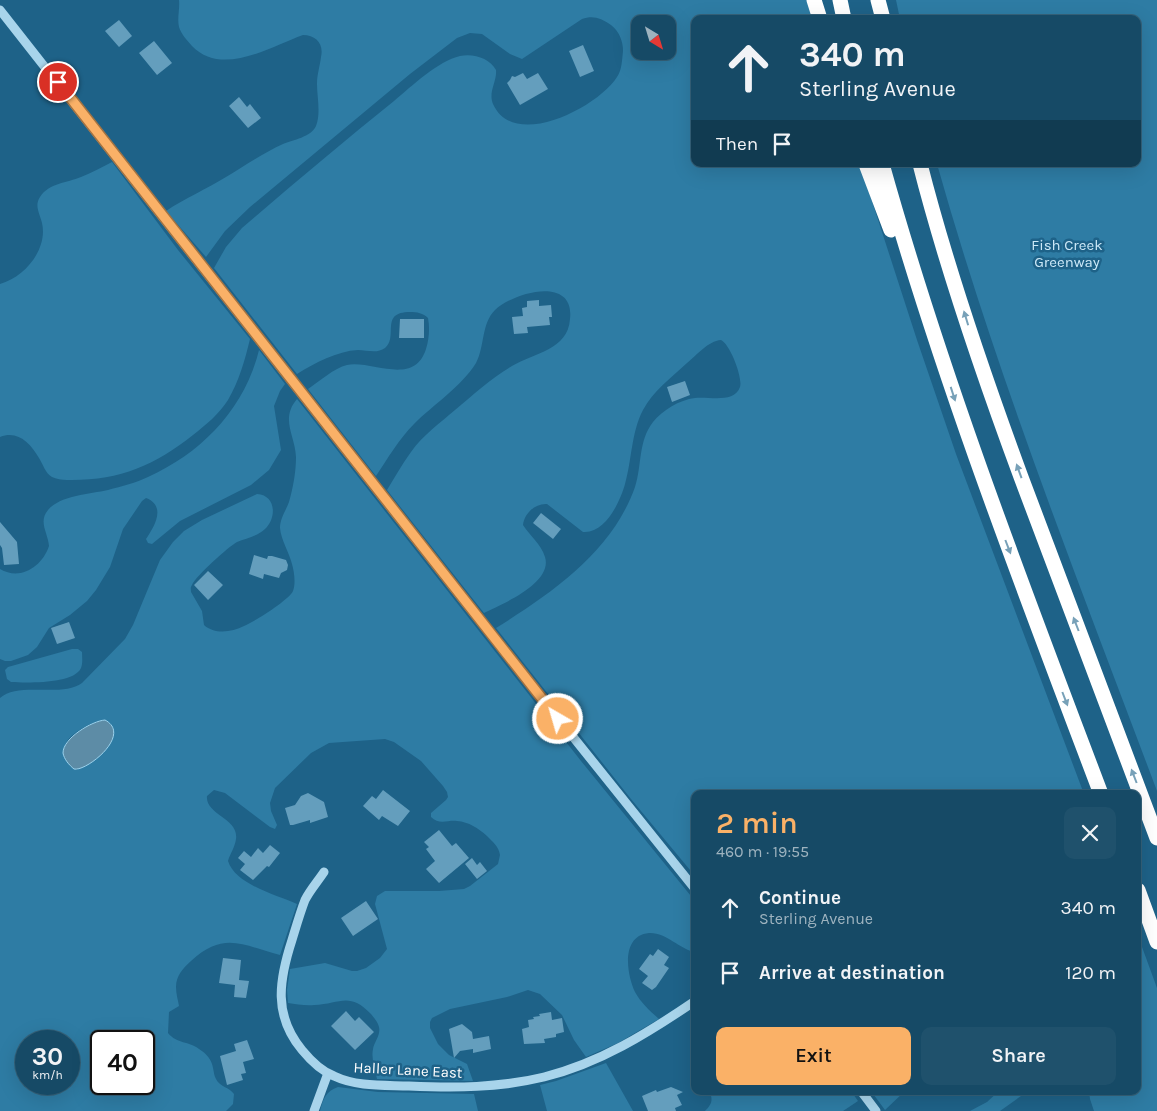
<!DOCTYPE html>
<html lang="en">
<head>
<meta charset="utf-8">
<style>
  :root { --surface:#164a66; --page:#1f516c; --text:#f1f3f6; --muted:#9eb3bf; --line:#35627a; --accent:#fab167 }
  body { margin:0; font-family:Karla,sans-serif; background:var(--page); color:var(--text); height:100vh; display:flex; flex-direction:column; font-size:19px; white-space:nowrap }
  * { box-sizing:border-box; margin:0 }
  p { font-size:16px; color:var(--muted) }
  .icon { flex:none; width:28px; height:28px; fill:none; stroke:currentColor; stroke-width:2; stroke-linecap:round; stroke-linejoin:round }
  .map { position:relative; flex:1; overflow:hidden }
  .details { position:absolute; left:691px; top:790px; width:450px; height:305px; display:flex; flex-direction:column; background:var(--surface); border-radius:10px; box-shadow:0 5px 20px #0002,0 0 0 1px var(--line) }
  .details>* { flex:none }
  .top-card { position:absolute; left:691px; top:15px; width:450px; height:152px; border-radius:10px; box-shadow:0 5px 20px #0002,0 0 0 1px var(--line); background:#164a66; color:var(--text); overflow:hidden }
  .needle { width:32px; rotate:142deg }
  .buttons { position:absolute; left:631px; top:15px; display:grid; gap:10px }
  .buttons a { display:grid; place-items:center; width:45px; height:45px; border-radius:10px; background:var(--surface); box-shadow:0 5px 20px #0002,0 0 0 1px var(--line); font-size:25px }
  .speed { position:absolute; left:15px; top:1030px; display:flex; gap:10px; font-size:25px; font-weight:700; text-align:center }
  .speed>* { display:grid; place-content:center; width:65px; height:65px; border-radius:50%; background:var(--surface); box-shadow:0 5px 20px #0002,0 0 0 1px var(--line); line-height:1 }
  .speed small { font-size:12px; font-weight:400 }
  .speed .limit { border:2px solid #111; border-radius:8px; background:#fff; color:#111 }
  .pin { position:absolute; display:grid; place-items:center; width:42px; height:42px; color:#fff; margin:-21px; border:2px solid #fff; border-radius:50%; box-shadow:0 1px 5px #0007 }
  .me { position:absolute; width:55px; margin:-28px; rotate:322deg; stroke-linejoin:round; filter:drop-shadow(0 0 4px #0008) }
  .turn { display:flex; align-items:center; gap:18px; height:105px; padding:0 25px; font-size:22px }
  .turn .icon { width:65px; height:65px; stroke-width:2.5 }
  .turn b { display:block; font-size:35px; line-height:42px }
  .then { display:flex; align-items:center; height:48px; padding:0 25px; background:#0003; gap:10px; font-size:19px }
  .round { display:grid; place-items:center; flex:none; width:52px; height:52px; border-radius:10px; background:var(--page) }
  .overview { display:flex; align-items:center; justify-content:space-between; height:85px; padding:0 25px }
  h1 { font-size:30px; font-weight:600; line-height:38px; color:var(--accent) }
  .button { display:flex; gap:10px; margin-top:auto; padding:10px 25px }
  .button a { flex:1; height:58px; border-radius:10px; background:var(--accent); color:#111; font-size:20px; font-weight:600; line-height:58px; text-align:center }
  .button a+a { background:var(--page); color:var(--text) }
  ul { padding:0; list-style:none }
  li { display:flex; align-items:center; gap:15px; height:65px; padding:0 25px }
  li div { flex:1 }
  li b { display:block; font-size:19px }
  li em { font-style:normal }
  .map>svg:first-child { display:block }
</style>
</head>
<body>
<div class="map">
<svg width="1157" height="1111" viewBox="0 0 1157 1111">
  <rect width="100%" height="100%" fill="#1e6288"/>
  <path fill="#2e7ca4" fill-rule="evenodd" d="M179 0H809L815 19H695V164H860L917 340 956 454 1084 794H695V876L631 799 496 628C552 593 612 552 635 487 642 466 638 441 653 422 663 410 679 400 695 398 708 396 734 404 740 387 743 378 730 344 721 340 708 341 697 355 687 363 671 378 653 391 643 410 631 433 632 460 625 484 620 502 605 534 583 532L547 504C535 503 524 514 523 525 530 536 541 544 545 557 553 583 503 604 484 613L387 490C395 477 402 464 411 452 423 435 440 423 455 410 473 395 491 378 512 366 534 353 568 350 570 319 575 275 514 292 495 310 481 324 485 346 476 363 461 387 434 404 414 424 399 439 388 458 376 476L308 389C320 381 334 368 347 365 372 360 414 387 426 349 429 339 430 328 428 318 423 313 417 312 410 312 379 312 399 337 385 348 377 354 367 350 358 350 337 351 315 363 297 374L214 268 226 247 242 228C292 185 343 142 394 101 412 86 438 61 460 56 473 53 490 58 496 70 497 82 488 92 493 104 514 151 598 107 617 77 622 70 622 60 623 51 623 41 619 31 611 25 601 18 593 15 582 19L522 59 510 54 482 34 470 33 457 38 410 74 250 207 225 231 206 257 166 211C185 198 207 189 226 177 245 166 263 153 283 144 293 140 311 137 316 126 321 113 317 97 317 84 317 74 320 66 321 57 324 44 316 35 303 35 270 47 222 77 192 46 187 40 181 34 179 27 177 18 180 9 179 0ZM640 24H668V51H640Z
    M896 0H1157V791C1079 583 997 377 937 164H1138V19H900Z
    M112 162 178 250 250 339C245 360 239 381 228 400 219 414 207 424 193 435 154 466 118 481 67 480 62 480 56 479 52 477 45 473 43 464 39 458 30 443 18 430 0 437V284C25 277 48 249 42 223 40 214 34 206 40 197 49 183 67 183 81 177 91 173 102 167 112 162Z
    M259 350 285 384 280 391 274 406 281 450 269 470 251 485 180 521 152 544 148 543 146 539C154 527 167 506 146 498L142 501 123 529 110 567 96 590 87 601 70 615 49 628 37 647 28 655 11 661H5L0 659V569C20 581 42 567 49 546 48 533 38 522 48 510 61 495 90 494 108 490 122 486 136 483 148 477 202 453 245 408 259 350Z
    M297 399 581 761 695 901V952C679 949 666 932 649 933 620 936 627 975 635 992 641 1003 650 1011 659 1019L618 1043 586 1057 574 1040 562 1015 540 994 528 990 507 997 450 1009 432 1018 430 1022V1028L438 1044 449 1055 467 1064 473 1081 377 1079C375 1069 371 1059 373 1049 374 1042 381 1035 379 1027 378 1022 374 1018 371 1014 349 991 340 1004 314 1005 306 1006 296 1004 288 1003L287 990 290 969 325 963 352 971H357L366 968 380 958 387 949 375 904 377 896 385 891H439L464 889 470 886 498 864 500 855C499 847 493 842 487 836 478 828 469 822 457 821 447 820 439 825 431 817V813L446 800 448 797 447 792 443 786 421 761 394 742 385 739 329 743 311 753 275 788 270 803 271 811 277 825 275 829 270 827 225 793 214 790 207 796C205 815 239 818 236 839 235 847 230 854 228 861 235 884 276 895 297 904L280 955C242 945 224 931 191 961 183 968 176 976 176 987 176 994 178 1000 179 1006L169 1012 168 1033C177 1044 189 1041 199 1049 206 1053 212 1060 213 1068 214 1072 214 1076 216 1079 220 1087 229 1087 234 1094L233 1104 226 1111H0V698C18 681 62 698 82 683L125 639 133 625 160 560 173 542 184 531 202 520 257 494C276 495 277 518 265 529 258 536 246 538 237 542 228 547 196 576 192 585 190 588 191 589 191 592L202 611 204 625C215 635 232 632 244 626 254 622 289 600 293 591 296 583 294 571 292 564 289 552 281 540 280 528 280 519 286 510 289 502 293 488 296 472 296 457 295 435 280 419 297 399ZM105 720 113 739 111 743 77 770 71 767 64 756C64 752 64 747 66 743 72 732 93 721 105 720ZM26 1041H69V1084H26ZM101 1041H144V1084H101Z
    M72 649H78L82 652C82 657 83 663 81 668 74 684 27 683 11 682L7 679 5 670 8 667Z
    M1138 936 1157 988V1111H1094L1090 1099 1089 1091H1138Z
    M606 1063 633 1111H547L540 1085 556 1081Z
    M338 1087 378 1092 474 1094 478 1111H320C323 1099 326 1091 338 1087Z
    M709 1091H851L858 1101 843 1111H705C711 1105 714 1100 709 1091Z
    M871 1091H905L885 1110Z
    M999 1091H1028L1000 1111H970L987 1102Z"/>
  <path fill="#5d8ca6" stroke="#9bd2ed" d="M105 720C133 735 86 772 74 769 69 765 64 759 63 753 63 738 92 721 105 720Z"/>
  <path fill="#649ebd" d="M119 20 132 36 119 47 105 31Z
    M154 41 172 63 157 75 139 53Z
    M583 45 594 71 580 77 569 51Z
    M523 73 527 79 538 73 548 89 520 105 507 83 510 80 512 76 515 77Z
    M239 97 247 107 250 104 261 118 248 128 229 106Z
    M539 300V306L551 305 552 317H549L550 325 527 327 528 333 514 334 512 317 523 316 522 308 527 307V301Z
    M400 319H424V338H399Z
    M685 381 690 395 672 402 667 387Z
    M541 513 561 529 553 539 533 523Z
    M0 522 17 542 19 564 4 565 2 548 0 545Z
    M254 555 267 559 268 556H272L286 560 288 565 287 570 281 573 279 578 264 574 263 579 249 574Z
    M208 571 223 585 208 600 194 585Z
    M69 622 75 638 57 644 51 628Z
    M383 790 410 811 398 826 382 816 379 820 363 806 372 796 376 799Z
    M308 793 324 802 328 817 310 823V820L293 825H290L285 808 295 805 301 796Z
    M439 830 452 846 456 843 469 858 439 883 426 869 435 861 426 849 429 847 424 842Z
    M270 845 280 853 269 867 267 866 253 880 240 870 245 864 238 858 244 851 251 857 258 848 263 853Z
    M472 858 477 865 480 862 487 871 477 879 465 864Z
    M366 901 378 919 353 936 341 918Z
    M658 949 669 957 664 965 669 968 656 987 652 990 642 983 648 976 639 969 650 954 653 956Z
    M223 958 241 960 239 980 249 981 246 998 234 997 235 985 219 983Z
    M346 1011 355 1021 359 1017 374 1032 355 1050 331 1026Z
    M551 1012 552 1020 562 1018 564 1032 556 1034V1037L544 1039 545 1043 524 1044 522 1029 529 1027 528 1020 534 1019 533 1017 540 1016 539 1014Z
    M462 1024 472 1032 473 1039 489 1036 491 1049 473 1053V1049L460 1051 454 1058 449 1029Z
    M247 1040 254 1059 243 1062 246 1073 241 1074 243 1080 227 1085 220 1056 236 1051 234 1044Z
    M671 1087 683 1092 677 1095 682 1105 675 1108 676 1111H648L642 1096 656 1090 657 1092Z"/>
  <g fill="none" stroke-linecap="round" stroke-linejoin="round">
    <path stroke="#a8d4eb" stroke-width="9" d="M0 10 468 606 695 889
      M324 872C318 881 310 890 305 900 300 913 296 927 292 940 279 980 273 1015 302 1050 311 1061 321 1071 334 1076 357 1087 384 1085 409 1086 455 1088 499 1088 544 1077 600 1063 648 1033 695 1001
      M861 1091 876 1111
      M314 1111 328 1073"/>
    <path stroke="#fff" stroke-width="15" d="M814 0 820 19
      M840 0 844 19
      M878 0 883 19
      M866 164 891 230
      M882 164C942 378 1022 585 1101 794
      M920 164C947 270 983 374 1021 477 1065 597 1112 717 1157 838
      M1138 890 1157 942"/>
  </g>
  <defs><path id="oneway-solid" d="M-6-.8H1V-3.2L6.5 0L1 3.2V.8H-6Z" transform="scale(1.25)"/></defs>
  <g fill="#78a1b8">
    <use href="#oneway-solid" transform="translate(966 318) rotate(-107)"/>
    <use href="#oneway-solid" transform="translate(953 394) rotate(72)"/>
    <use href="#oneway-solid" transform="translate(1019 471) rotate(-110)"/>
    <use href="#oneway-solid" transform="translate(1008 547) rotate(69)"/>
    <use href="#oneway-solid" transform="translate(1076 624) rotate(-111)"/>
    <use href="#oneway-solid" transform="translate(1065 699) rotate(69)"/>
    <use href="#oneway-solid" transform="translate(1134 776) rotate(-111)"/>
  </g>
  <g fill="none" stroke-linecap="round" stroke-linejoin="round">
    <g stroke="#a27343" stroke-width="12">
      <path id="route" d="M58 82 558 719"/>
    </g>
    <use href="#route" stroke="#fab167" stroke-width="9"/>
  </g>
  <g text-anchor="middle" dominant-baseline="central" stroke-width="5" stroke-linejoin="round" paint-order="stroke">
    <g font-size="15" fill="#cde9f8" stroke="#1e6288">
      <text x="1067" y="245">Fish Creek<tspan x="1067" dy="17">Greenway</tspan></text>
    </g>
    <g font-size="15" fill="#fff" stroke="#1e6288">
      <text transform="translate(408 1070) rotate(3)">Haller Lane East</text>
    </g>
  </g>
</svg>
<div class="buttons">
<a><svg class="needle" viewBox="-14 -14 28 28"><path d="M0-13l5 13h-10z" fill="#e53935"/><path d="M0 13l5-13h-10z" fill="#9eb3bf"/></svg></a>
</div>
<div class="speed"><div>30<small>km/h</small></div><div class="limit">40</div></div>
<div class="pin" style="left:58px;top:82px;background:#d93025"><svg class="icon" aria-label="arrive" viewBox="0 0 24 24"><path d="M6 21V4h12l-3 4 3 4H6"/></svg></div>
<svg class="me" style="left:558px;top:719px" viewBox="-20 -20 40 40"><circle r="17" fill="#fab167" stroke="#fff" stroke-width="3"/><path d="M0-11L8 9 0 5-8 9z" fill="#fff"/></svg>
<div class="top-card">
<div class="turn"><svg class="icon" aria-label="ahead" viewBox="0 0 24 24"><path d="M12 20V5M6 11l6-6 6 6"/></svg><div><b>340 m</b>Sterling Avenue</div></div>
<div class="then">Then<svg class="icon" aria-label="arrive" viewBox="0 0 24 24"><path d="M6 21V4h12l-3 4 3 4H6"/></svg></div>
</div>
<section class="details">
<div class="overview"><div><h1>2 min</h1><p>460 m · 19:55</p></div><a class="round"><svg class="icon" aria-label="close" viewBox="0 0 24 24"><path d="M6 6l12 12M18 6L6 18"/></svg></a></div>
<ul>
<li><svg class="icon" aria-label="ahead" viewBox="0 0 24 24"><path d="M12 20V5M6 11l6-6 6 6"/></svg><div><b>Continue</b><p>Sterling Avenue</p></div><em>340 m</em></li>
<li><svg class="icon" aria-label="arrive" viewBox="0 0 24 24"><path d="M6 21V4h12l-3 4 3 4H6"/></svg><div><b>Arrive at destination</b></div><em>120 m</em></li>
</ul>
<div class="button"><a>Exit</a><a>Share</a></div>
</section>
</div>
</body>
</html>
